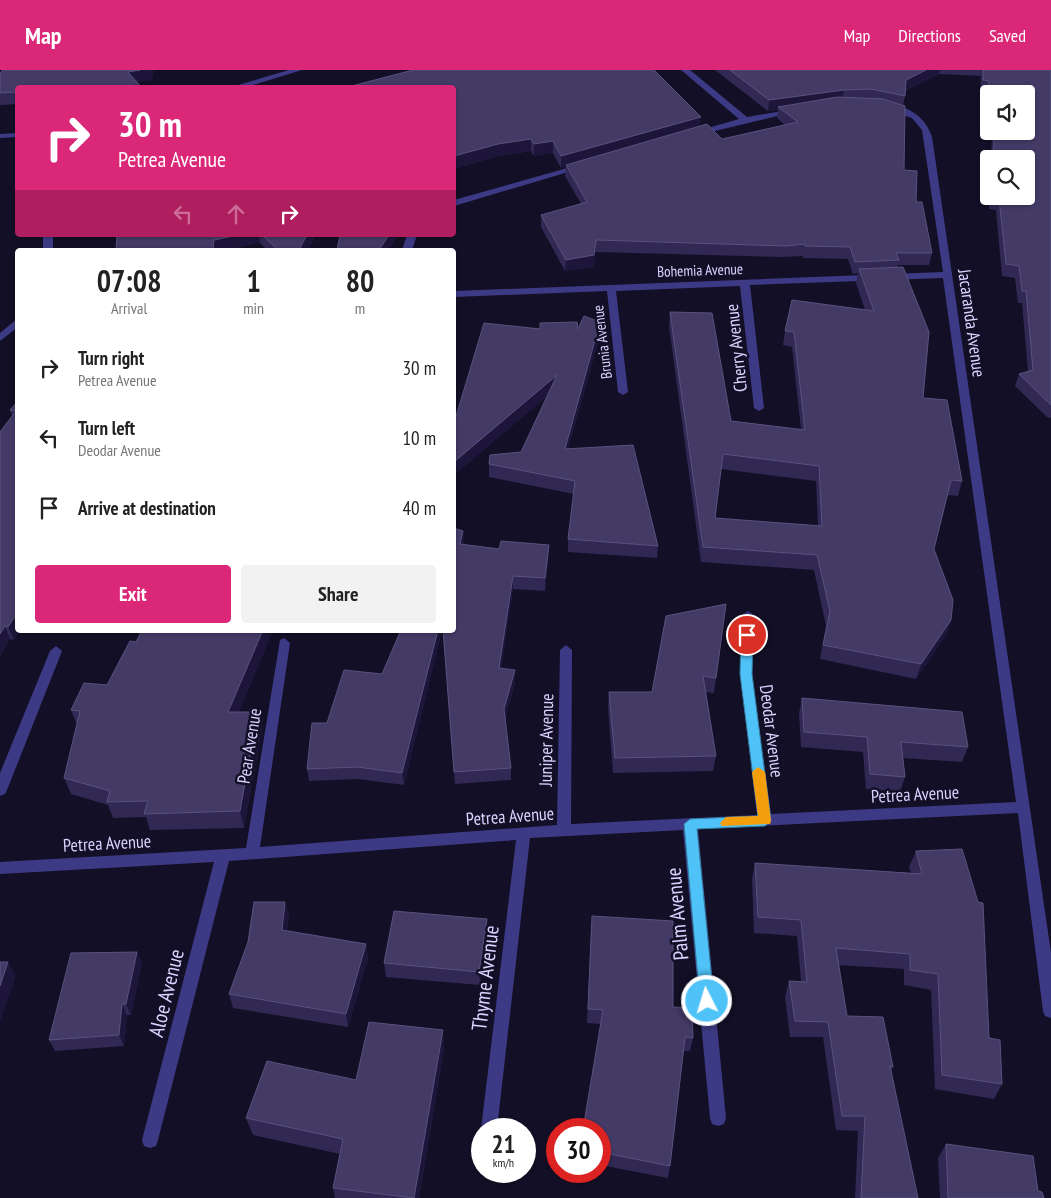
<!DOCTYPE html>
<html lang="en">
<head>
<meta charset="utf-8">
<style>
  :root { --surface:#fff; --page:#f2f2f2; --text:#222; --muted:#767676; --accent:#db2777 }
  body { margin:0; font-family:"PT Sans Narrow",sans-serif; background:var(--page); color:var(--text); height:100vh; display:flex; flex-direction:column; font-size:19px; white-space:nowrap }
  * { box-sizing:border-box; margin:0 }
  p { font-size:16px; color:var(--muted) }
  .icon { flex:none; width:28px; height:28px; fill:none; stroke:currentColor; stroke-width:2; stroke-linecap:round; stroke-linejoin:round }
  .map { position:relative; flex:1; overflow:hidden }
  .drawer { position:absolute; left:15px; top:178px; width:441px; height:385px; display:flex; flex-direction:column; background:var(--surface); border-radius:5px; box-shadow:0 1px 4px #0004 }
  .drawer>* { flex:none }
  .hud { position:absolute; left:15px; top:15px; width:441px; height:152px; border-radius:5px; box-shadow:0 1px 4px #0004; background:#db2777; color:#fff; overflow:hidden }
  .controls { position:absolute; left:980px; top:15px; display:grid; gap:10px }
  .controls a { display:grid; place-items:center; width:55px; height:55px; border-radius:5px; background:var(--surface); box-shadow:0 1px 4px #0004; font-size:25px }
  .speed { position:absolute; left:471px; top:1048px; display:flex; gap:10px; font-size:25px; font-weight:700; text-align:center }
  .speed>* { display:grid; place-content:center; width:65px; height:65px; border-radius:50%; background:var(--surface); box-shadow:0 1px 4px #0004; line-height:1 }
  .speed small { font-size:12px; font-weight:400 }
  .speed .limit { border:8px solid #d22; background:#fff; color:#111 }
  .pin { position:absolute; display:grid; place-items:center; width:42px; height:42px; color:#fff; margin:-21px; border:2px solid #fff; border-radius:50%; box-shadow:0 1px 5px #0007 }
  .me { position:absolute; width:55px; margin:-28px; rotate:355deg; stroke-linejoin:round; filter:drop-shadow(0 0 4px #0008) }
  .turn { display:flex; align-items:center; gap:18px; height:105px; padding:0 20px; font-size:22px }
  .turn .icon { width:65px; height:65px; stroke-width:2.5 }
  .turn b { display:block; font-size:35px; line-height:42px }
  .lanes { display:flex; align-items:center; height:48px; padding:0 20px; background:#0003; justify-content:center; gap:25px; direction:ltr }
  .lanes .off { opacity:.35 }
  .eta { display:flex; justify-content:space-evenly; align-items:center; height:85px; text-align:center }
  .eta b { font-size:30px; font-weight:600; line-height:35px }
  .cta { display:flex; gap:10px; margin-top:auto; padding:10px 20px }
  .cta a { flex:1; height:58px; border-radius:5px; background:var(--accent); color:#fff; font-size:20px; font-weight:600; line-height:58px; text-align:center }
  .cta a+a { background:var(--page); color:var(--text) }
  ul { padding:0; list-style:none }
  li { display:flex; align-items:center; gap:15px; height:70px; padding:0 20px }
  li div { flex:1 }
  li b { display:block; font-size:19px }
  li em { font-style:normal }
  header { display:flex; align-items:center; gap:30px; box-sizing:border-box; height:70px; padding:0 25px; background:var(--accent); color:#fff }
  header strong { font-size:24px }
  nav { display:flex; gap:28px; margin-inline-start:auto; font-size:18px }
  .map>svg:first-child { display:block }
</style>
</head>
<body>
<header>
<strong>Map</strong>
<nav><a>Map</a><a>Directions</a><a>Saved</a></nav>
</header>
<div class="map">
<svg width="1051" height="1128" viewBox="0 0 1051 1128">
  <rect width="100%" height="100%" fill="#130f26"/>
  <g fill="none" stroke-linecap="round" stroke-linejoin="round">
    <path fill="#3d3a85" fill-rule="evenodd" d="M289 0H302L243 18H228Z
      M681 0H690L747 47 794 39 798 41 694 66V62L739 49Z
      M887 36C908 34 926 48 932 67L1051 883V948L1045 946 1043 941 1018 743 698 759 726 1048 724 1054 718 1056 712 1054 710 1048 683 760 530 768 497 1059H482V1063L481 1059 516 770 229 791 158 1070 156 1076 150 1078 144 1076 142 1070 214 792 0 804V792L246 778 280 570 284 568 290 573 260 777 557 755 560 580 566 575 572 580 571 754 757 745 740 604 742 545 748 541 754 545 752 604 771 744 1016 732 943 208 750 215 764 338 759 341 754 338 740 216 616 221 628 322 623 325 618 322 607 221 454 227V221L943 202 922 60 912 48 887 40Z
      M18 63V67L0 68V64Z
      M578 95 585 97 454 136V130Z
      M43 165H53V180H43Z
      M407 165H417L412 180H402Z
      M18 248V257L0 271V263Z
      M56 576 62 581 7 720 5 724 0 726V703L50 581Z"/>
  </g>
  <path fill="#312854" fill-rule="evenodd" d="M715 0H1051V348L1047 347 1015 316 1019 304 1028 301 1022 233H1018L1015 208 1002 206 996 140 989 139V126H1026V89H991L992 61H1026V24H989V55H988L986 22 980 21 981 6 939 4 906 20 905 26 903 35 904 100 916 132 932 183 929 195H898L897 197 923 328 962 411 958 426 948 425 934 479 951 550 946 565 916 609 820 589 826 556 814 500 701 492 669 256 670 242 731 351 801 359 792 277 783 275 785 261 865 240 856 213 858 203 853 204 848 189 803 188V186L783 187 595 182 594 197 565 201 541 157V145L581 134 565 106 566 96 561 98 553 83 534 86 531 81 498 86 454 99V18L700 56 722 69 785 55 777 48 778 40 768 41ZM721 399 816 411 818 456 715 448Z
    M0 3 152 10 18 18V34L0 35Z
    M117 165H316L308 180H267L260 173Z
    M600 252V265L568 379 658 476 657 488 568 482V469L574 424 489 407V394L521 382 547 326 454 405V353L540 259V253L578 259Z
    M18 331 14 570 10 569 0 586 12 346 10 340Z
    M463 461V475L548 487 545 521 513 519 501 598 515 613 505 649 511 698V710L455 714 443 560Z
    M726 534 714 623 706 622 716 686 713 701 613 703 608 638 609 622H652Z
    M273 560 239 642H258L262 658 244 758 150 760 146 747 113 748 108 735 71 724 64 708 77 655 71 640 107 615 136 572Z
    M401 560H442L404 715 358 709 309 711 307 699 327 653 382 604Z
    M802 628 968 677 962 692 903 688 905 707 900 722 866 719 863 682 801 677 799 643Z
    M916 781 989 968 1002 1014 994 1029 935 1019 931 920 904 915V899L838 895 847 946 893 997 891 1001 918 1128H855L858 1061 836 1060 823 967H790L785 927 789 911H801L797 866 754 863 752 809 755 793 911 803 909 797Z
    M285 832 289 846 287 861 366 874 368 888 348 957 233 938 229 924Z
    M591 860 673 937 693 968 690 981H684L670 1096 668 1108 600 1095 601 954 587 953Z
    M488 863 480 915 386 907 384 893Z
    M137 882 142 893 131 945H127L124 976 55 981 49 970Z
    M444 978 419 1128H335L333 1118 340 1084 253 1065 246 1048Z
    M946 1074 1038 1121 1044 1128H940L938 1088Z"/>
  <path fill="#1d163a" d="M140 0H154L152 10 131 13 128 2Z
    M926 0H940L939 4 903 21 906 10Z
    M844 20 842 31 778 37V40L768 41 769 30Z
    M701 47 699 58 566 95V96L561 98V86Z
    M531 69V81L498 86 454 99V86L498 74Z
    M553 71V83L534 86V74Z
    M238 165H259L260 173 228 180H213L214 170Z
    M307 165H316L308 180H299Z
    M389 165H398L389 180H379Z
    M596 170 594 197 565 201 566 190Z
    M600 252V265L564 392 565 379Z
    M557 305V318L454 405V392Z
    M463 461 464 473 460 487V474Z
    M549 475 548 487 545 521V508Z
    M513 506V519L500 610 499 598Z
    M18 542V560H20L14 570 8 557Z
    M951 550 946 565 916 609 921 594Z
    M5 556 10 569 0 586V564Z
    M263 560H273L232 659 228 642Z
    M438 560H442L404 715 402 703Z
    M515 600V613L504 652V639Z
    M258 642 262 658 244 758 240 741Z
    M285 832 289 846 285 874 282 860Z
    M487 849 488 863 480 915 479 902Z
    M366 874 368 888 348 957 346 944Z
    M137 882 142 893 131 945 126 934Z
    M8 892 16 906 0 953V916Z
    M122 934 127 945 124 976 119 965Z
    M443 960 444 978 419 1128H414Z"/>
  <path fill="#433a66" stroke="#5a527e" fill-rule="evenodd" d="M3 0H140L128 2 142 18H18V22L0 23V3Z
    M413 0H654L701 47 561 86 553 71 534 74 531 69 498 74 454 86V18H344Z
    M730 0H926L906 10 905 26 871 19 844 20 769 30Z
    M983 0H1051V335L1019 304 1033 300 1026 221H1022L1019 196 1006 194 999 128 992 127V126H1026V89H993L995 61H1026V24H989V11L983 10Z
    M837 27 883 29 905 36 904 100 917 101 916 132H922L932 183H896L899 190 855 192 850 177 805 176V174L785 176 596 170 594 185 566 190 541 145 587 132 566 95 707 54 722 69 798 52 778 37Z
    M117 165H238L214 170 213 180H116Z
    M262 165H307L299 180H278Z
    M340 165H389L379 180H337Z
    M903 197 929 262 923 328 947 330 962 411 951 410 934 479 953 530 951 550 921 594 823 575 830 541 817 485 703 477 670 242 712 243 731 351 805 360 794 262 785 261 792 230 874 241 859 199ZM723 384 819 396 822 456 715 448Z
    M584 246 600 252 565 379 633 375 658 476 568 469 575 411 489 394 490 385 521 382 557 305 454 392V353L484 253 540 259V253L577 252 578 259Z
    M18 331V542L8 557 5 556 0 564V362L16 341 10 340Z
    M454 458 463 461 460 474 499 479 501 471 549 475 545 508 513 506 499 598 515 600 504 639 511 698 454 702 443 560H454Z
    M726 534 716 608 703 606 716 686 615 688 609 622H652L666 546Z
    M142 560H263L228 642H258L240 741 144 744 148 731 107 732 110 721 64 708 80 641 71 640 84 613 107 615 130 571 136 572Z
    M401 560H438L402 703 357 697 307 699 312 653H327L344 600 382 604Z
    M802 628 962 642 968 677 901 672 905 707 870 704 867 667 804 662Z
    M962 779 978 832 983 833 989 968 1000 970 1002 1014 942 1005 938 904 910 900V884L836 878 847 946 883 947 893 997 890 996 918 1128H861L865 1046H842L828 952 795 951 789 911 807 912 801 850 758 847 755 793 922 804 916 781Z
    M254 832H285L282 860 366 874 346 944 229 924 248 872Z
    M394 841 487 849 479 902 384 893Z
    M592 846 673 851V937L692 938 693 968 685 967 670 1096 600 1082V1059H583L603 940 588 939Z
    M137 882 126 934H122L119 965 49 970 71 883Z
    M0 892H8L0 916Z
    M369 952 443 960 414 1128 333 1118 343 1069 246 1048 267 991 356 1010Z
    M946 1074 1033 1086 1038 1121 1042 1122 1044 1128H948Z"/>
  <path fill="#4fc3f7" stroke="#337fa1" d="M747 561 753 565 752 604 771 751 765 756 697 759 714 931 712 935 707 937 702 935 700 931 684 754 690 749 758 746 740 604 741 565Z"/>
  <path fill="#f59e0b" d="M758 697 765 702 771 751 770 754 722 756 720 753 726 747 758 746 752 702Z"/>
  <g text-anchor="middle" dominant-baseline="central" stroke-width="5" stroke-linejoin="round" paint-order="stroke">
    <g font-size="15" fill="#d9d4ff" stroke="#130f26">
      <text transform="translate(700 200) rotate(-2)">Bohemia Avenue</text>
      <text transform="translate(602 272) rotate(-97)">Brunia Avenue</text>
    </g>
    <g font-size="18" fill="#d9d4ff" stroke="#130f26">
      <text transform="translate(972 253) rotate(82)">Jacaranda Avenue</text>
      <text transform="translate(736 278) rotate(-96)">Cherry Avenue</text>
      <text transform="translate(772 661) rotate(83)">Deodar Avenue</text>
      <text transform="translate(546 670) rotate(-89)">Juniper Avenue</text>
      <text transform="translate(249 676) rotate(-81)">Pear Avenue</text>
      <text transform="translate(915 724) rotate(-3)">Petrea Avenue</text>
      <text transform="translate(510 746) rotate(-4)">Petrea Avenue</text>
      <text transform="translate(107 773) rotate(-3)">Petrea Avenue</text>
    </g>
    <g font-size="21" fill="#d9d4ff" stroke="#130f26">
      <text transform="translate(677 844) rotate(-95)">Palm Avenue</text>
      <text transform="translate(485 908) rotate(-83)">Thyme Avenue</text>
      <text transform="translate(166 923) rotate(-76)">Aloe Avenue</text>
    </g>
  </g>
</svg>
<div class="controls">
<a><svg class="icon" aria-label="sound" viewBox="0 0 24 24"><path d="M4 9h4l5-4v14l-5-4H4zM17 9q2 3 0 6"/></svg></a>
<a><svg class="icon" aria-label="search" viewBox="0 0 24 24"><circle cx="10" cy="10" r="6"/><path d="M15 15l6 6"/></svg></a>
</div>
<div class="speed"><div>21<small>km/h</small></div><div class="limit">30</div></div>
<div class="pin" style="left:747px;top:565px;background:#d93025"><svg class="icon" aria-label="arrive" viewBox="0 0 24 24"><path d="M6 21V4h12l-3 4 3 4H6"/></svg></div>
<svg class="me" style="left:707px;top:931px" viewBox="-20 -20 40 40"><circle r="17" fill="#4fc3f7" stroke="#fff" stroke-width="3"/><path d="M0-11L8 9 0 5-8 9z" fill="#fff"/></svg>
<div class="hud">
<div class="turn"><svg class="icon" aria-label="right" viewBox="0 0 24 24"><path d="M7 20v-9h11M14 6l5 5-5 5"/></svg><div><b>30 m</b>Petrea Avenue</div></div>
<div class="lanes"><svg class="icon off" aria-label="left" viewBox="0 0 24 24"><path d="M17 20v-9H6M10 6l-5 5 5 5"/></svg><svg class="icon off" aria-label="ahead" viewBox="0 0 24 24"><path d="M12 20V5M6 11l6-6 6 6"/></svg><svg class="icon" aria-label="right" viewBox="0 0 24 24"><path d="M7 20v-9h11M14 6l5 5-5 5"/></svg></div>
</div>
<section class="drawer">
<div class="eta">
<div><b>07:08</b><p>Arrival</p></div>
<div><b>1</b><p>min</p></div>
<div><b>80</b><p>m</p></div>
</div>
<ul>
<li><svg class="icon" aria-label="right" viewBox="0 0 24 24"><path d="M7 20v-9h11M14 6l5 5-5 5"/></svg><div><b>Turn right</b><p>Petrea Avenue</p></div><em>30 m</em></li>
<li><svg class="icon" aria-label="left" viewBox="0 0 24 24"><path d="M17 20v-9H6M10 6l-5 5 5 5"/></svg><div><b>Turn left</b><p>Deodar Avenue</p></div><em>10 m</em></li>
<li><svg class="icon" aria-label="arrive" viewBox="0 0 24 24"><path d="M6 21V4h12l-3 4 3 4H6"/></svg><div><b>Arrive at destination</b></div><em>40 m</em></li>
</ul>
<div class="cta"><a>Exit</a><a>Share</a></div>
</section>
</div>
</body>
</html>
